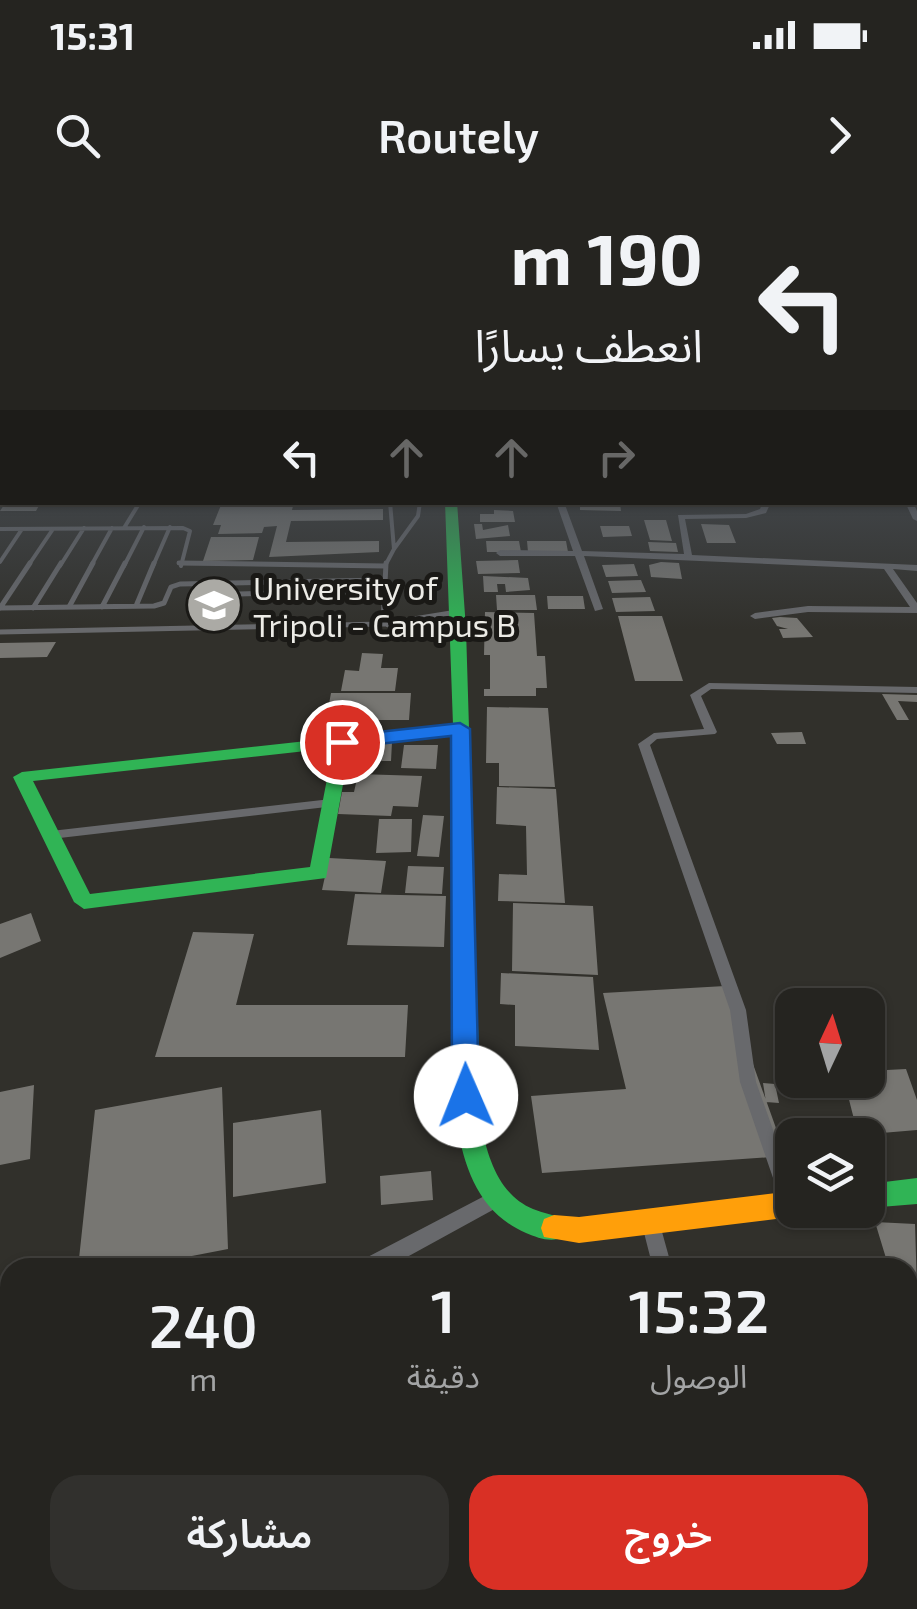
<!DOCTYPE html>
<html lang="ar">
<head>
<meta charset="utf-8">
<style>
  :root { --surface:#252420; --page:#31302d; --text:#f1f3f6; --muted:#a3a4a5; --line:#42413e; --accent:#d93025 }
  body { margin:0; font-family:"Exo 2","Noto Sans Arabic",sans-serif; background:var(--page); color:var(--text); direction:rtl; height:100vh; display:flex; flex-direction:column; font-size:38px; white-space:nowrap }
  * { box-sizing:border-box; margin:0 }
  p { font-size:32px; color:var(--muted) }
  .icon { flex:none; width:55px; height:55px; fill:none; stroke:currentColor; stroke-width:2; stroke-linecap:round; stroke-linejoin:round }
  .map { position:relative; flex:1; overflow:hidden; direction:ltr }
  .details { position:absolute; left:0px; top:1058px; width:918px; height:352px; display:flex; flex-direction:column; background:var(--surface); border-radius:30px 30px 0 0; box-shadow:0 2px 8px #0004,0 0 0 2px var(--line); direction:rtl }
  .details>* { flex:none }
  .top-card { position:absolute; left:0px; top:0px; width:918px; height:305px; box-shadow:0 2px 8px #0004,0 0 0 2px var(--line); direction:rtl; background:#252420; color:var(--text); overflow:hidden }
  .needle { width:65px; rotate:4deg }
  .controls { position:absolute; left:775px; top:788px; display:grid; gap:20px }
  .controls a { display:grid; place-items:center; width:110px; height:110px; border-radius:20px; background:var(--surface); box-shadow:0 2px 8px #0004,0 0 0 2px var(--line); font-size:50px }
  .pin { position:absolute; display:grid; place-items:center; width:85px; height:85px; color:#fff; margin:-42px; border:5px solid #fff; border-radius:50%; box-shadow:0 2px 10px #0007 }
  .me { position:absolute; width:110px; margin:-55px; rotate:359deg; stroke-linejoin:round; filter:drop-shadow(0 0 8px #0008) }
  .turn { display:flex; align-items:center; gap:35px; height:210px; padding:0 50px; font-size:45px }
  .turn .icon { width:130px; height:130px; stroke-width:2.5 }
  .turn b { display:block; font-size:70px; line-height:85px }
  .lanes { display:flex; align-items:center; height:95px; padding:0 50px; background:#0003; justify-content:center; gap:50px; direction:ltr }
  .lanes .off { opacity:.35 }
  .eta { display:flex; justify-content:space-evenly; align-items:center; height:170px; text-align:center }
  .eta b { font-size:60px; font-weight:600; line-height:70px }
  .primary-button { display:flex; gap:20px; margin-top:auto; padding:20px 50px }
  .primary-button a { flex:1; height:115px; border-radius:30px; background:var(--accent); color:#fff; font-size:40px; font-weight:600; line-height:115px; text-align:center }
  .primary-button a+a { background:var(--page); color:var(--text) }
  .status { display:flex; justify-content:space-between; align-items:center; height:70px; padding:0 50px; background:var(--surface); direction:ltr }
  .status svg { height:28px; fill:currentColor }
  header { display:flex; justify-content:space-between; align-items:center; height:130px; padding:0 50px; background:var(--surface); font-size:45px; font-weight:600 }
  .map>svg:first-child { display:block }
</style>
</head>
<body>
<div class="status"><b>15:31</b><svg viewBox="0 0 49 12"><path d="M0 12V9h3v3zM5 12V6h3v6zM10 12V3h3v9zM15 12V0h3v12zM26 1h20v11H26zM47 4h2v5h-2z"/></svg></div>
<header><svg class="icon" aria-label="forward" viewBox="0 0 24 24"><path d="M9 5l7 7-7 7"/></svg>Routely<svg class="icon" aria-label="search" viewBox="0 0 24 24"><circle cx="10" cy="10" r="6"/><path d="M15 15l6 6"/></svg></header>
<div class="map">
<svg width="917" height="1409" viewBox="0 0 917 1409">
  <rect width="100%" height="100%" fill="#31302b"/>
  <path fill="#777672" d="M6 302H41L36 311H0Z
    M226 302H294L292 310 383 309V320L291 321 286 342 379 341V352L269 357 277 326 264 327 262 333 218 334 221 325H213L221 305Z
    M580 302 620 303 621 311 580 310Z
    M494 310 513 311 515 322H480V314H494Z
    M644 320H666L672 341 650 340Z
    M474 324H482L483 330 508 325 510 336 476 339Z
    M701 324 729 325 736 343H707Z
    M600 326H629L632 336 603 337Z
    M211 337H259L253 360 203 361Z
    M486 341H519L521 352H487Z
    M527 341H566L568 352H528Z
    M648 342 676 343 678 352 650 351Z
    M518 360 520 373 478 374 476 361Z
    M661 362 679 363 682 379 651 377 649 365Z
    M634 364 638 376 606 377 602 365Z
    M483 376 528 378 530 390 506 392 505 384H497L498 392H484Z
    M641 380 646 392 612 393 608 381Z
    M496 395H535L537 410H497Z
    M547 396H583L585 409H548Z
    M650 397 655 411 616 412 612 398Z
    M485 412 534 413 537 456H545L547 488H536V496H484V489H490V455H484Z
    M618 416H662L683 481H635Z
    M780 417 797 418 813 437 783 438 779 429H788L777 426 772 418Z
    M56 442 47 457 0 458V443Z
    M362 453 383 454 381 468H398L395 491H341L345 470 359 471Z
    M331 493H411L409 520H326Z
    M882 494 917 495V502L898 501 909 520H897Z
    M487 507 548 508 555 587 499 586V563H486Z
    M802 532 806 544H777L771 533Z
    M346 542H392L391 561H344Z
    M404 545H438L436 569 401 568Z
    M358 574 422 576 418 607 393 606 391 616 338 614 342 592H354Z
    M497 587 556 589 565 703 498 701 499 674 527 675 526 626 496 624Z
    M423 615 444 616 439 657 417 656Z
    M379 619H412L411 652 376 653Z
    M329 658 386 661 381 693 322 690Z
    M408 666 444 667 442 694 405 693Z
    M355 694 446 696 444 747 347 745Z
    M513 703 593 706 598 775 512 771Z
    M31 713 41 741 0 758V724Z
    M193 732 254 734 236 805H408L405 857H155Z
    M501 773 593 777 599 850 515 846V805L500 804Z
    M725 786 786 956 542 973 531 896 626 889 603 793Z
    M906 869 917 900V930L858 935 844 880H868V871Z
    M763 883 775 884 779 903 766 902Z
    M34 885 30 959 0 965V892Z
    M222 887 228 1049 130 1068H78L95 910Z
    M321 910 326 983 233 997V923Z
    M805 917H841L847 935H810Z
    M431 971 433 1000 381 1005 380 976Z
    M875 1022 915 1024 917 1089H908V1068H889Z
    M908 1196 917 1219V1262L908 1263Z
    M908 1316 917 1334V1409H766L763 1400H908Z"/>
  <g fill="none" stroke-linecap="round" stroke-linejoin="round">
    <path stroke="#68696c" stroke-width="4" d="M124 328 140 302
      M0 329 183 328 190 331 181 366
      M394 349 418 316 420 302
      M0 362 22 329
      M28 366 53 329
      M60 366 84 328
      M91 366 112 328
      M124 366 144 327
      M153 366 170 327
      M385 366 394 349 390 302"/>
    <path stroke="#68696c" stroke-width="5" d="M179 363 385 366
      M204 395 345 391 353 381
      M136 406 154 363
      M69 407 93 363
      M102 407 125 363
      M0 408 154 406 164 403 171 387 180 384 384 380
      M0 408 30 363
      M33 408 61 363
      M383 424 457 412
      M388 425 458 429
      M0 432 383 424 386 363"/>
    <path fill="#68696c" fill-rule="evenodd" d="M915 284H917V288H915Z
      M556 302H564L582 351 684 354 678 315 746 314 760 309 763 302H771L766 313 746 318 685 319 692 355 917 365V371L893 369 917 403V413L808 412 755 419 750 416 755 413 808 406 910 407 884 369 584 356 603 409 595 411 575 356H500L496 353 500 350 573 351Z
      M905 302H913L917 311V321L913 319Z
      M709 483 917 487V493L711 489 701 496 717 532 715 534 657 539 650 545 746 810 756 882 792 983V1010H798L791 1013 785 1010 782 1004 740 882 730 810 638 544 654 533 704 529 690 495Z
      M331 599 337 603 335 606 51 639 45 635 51 631Z
      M494 991 500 994 503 1000 500 1006 387 1068H358L360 1061Z
      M650 1012 657 1015 659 1021 672 1068H653L641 1021 643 1015Z
      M10 1285V1309L0 1313V1289Z
      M696 1400H720L721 1409H697Z"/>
    <path fill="#30b455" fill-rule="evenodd" d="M445 302H457L466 429 481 925C488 958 499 995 533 1009 543 1013 554 1015 564 1019L567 1028 564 1037C551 1043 538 1038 526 1033 480 1013 465 971 457 925L453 535 350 546 326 678 84 709 74 702 13 577 22 572 453 525ZM333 548 310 667 90 694 33 581Z
      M917 978V1004L868 1008V984Z"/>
    <path fill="#ff9f0a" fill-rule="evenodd" d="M915 248H917V254H915Z
      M792 991V1010H803L792 1017 579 1043 544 1037 541 1028 544 1019 554 1015 579 1017Z"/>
  </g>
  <linearGradient id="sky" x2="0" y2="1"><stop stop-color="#1b1a18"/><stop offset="0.54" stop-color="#484e55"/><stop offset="1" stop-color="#484e55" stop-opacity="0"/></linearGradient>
  <rect width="917" height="430" fill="url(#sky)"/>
  <path fill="#1a73e8" stroke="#114b97" stroke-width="2.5" d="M460 523 470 529 479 896 475 904 466 908 456 904 452 896 451 536 342 548 333 542 342 536Z"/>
  <defs>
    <g id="university-disc" transform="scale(2.875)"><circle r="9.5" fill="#abaaa5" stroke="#1a1916"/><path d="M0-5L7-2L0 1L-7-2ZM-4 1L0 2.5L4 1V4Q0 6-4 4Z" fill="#fff"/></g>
  </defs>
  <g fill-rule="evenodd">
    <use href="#university-disc" x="214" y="405"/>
  </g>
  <g text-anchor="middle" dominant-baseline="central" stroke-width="10" stroke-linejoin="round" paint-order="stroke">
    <g font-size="32" fill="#ecebe6" stroke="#1a1916" text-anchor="start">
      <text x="253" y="387">University of<tspan x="253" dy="37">Tripoli - Campus B</tspan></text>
    </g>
  </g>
</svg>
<div class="controls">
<a><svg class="needle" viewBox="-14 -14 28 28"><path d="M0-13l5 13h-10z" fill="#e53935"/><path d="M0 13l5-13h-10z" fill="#a3a4a5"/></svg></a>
<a><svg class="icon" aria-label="layers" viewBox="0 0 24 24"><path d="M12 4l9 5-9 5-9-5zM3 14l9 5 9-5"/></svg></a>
</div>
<div class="pin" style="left:342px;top:542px;background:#d93025"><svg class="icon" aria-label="arrive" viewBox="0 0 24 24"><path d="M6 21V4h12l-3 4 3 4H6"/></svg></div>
<svg class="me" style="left:466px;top:896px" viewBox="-20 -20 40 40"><circle r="19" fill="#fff"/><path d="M0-13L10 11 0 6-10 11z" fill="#1a73e8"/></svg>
<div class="top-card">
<div class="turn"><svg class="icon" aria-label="left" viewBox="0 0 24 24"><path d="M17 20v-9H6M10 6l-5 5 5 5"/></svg><div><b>190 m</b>انعطف يسارًا</div></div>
<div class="lanes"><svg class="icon" aria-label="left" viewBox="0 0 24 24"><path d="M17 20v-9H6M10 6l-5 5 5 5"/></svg><svg class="icon off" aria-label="ahead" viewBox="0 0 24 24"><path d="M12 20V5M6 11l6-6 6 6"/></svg><svg class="icon off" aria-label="ahead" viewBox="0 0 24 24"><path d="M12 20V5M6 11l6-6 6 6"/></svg><svg class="icon off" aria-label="right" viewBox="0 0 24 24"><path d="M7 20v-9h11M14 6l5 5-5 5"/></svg></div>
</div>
<section class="details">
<div class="eta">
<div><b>15:32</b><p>الوصول</p></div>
<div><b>1</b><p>دقيقة</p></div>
<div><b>240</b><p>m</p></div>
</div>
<div class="primary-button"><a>خروج</a><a>مشاركة</a></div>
</section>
</div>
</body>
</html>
